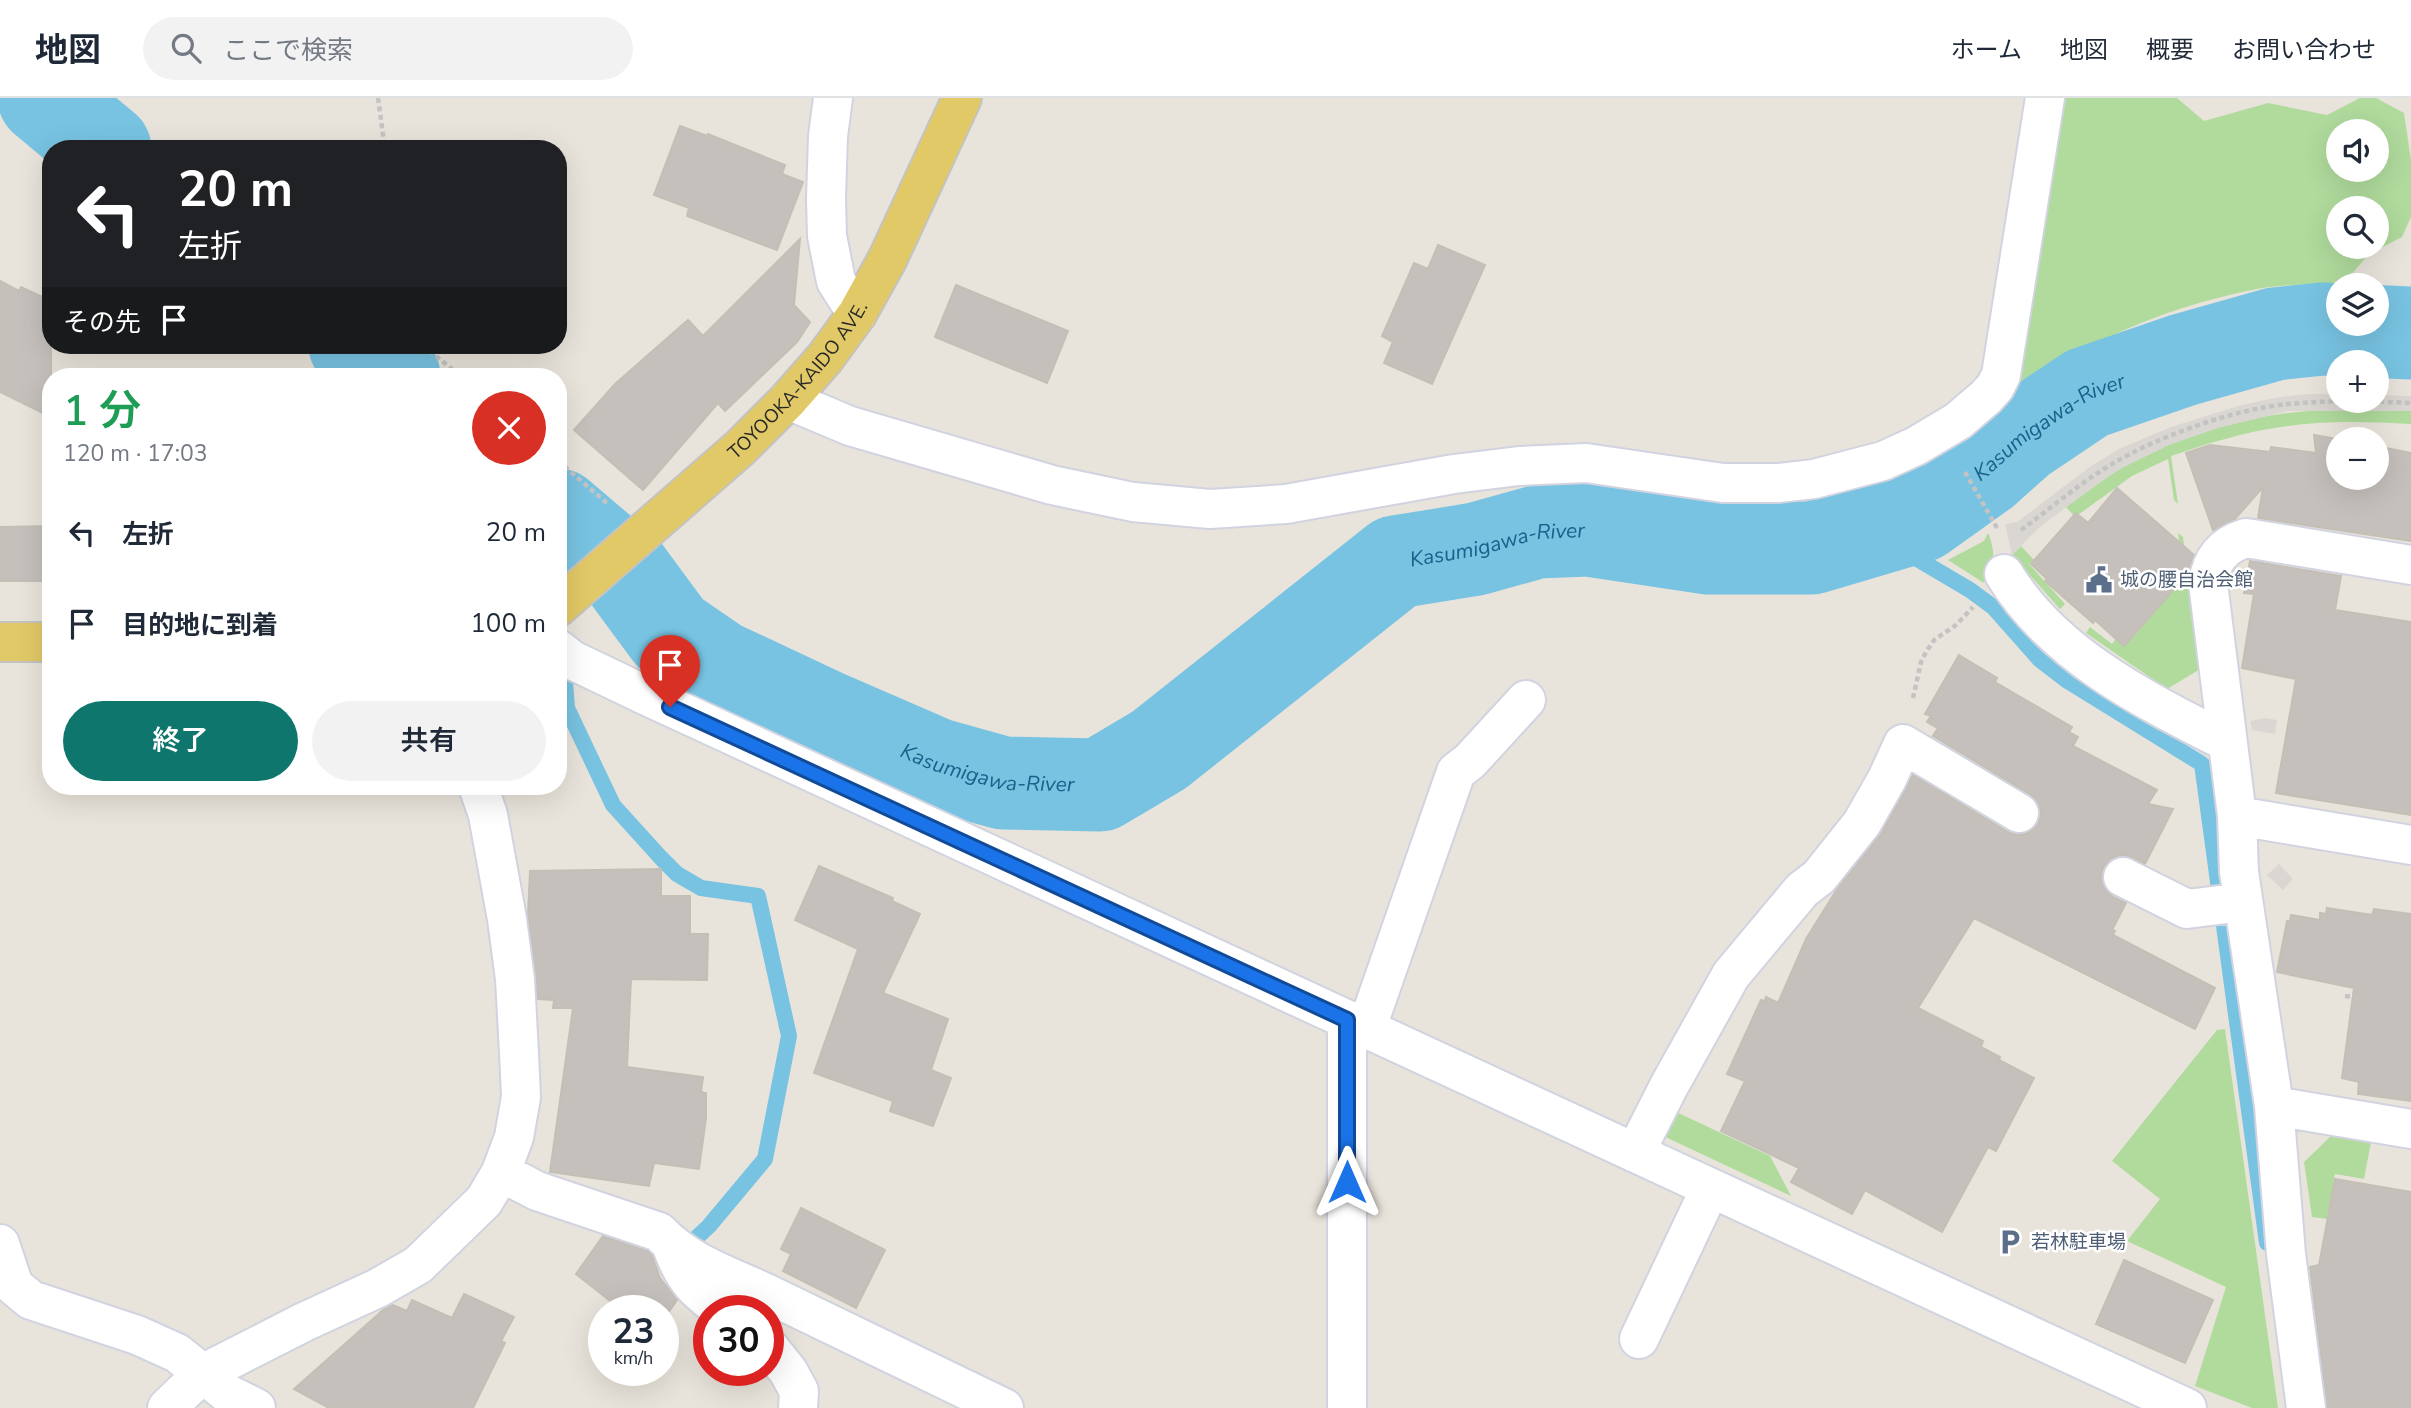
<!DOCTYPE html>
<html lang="ja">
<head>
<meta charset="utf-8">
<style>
  :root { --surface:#fff; --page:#f2f2f3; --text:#1f2937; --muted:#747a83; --line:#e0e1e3; --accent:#0f766e }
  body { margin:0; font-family:"Nunito Sans","Noto Sans JP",sans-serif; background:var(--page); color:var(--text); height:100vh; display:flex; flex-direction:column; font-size:26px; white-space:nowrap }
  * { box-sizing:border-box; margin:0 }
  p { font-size:23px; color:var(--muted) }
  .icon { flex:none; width:38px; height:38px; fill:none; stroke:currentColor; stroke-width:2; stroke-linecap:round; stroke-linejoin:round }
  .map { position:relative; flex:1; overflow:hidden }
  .details { position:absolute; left:42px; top:270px; width:525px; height:427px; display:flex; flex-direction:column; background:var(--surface); border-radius:28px; box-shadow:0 7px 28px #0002 }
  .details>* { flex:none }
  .guide { position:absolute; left:42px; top:42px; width:525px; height:214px; border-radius:28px; box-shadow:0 7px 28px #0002; background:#202124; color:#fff; overflow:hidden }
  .buttons { position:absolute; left:2326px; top:21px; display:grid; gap:14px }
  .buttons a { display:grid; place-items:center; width:63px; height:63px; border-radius:50%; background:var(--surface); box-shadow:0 7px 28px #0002; font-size:35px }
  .speed { position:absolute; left:588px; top:1197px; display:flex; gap:14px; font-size:35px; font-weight:700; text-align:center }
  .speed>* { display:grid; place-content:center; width:91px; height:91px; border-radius:50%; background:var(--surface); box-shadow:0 7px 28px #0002; line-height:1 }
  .speed small { font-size:18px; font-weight:400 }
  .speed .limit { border:10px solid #d22; background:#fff; color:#111 }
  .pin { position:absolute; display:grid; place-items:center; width:60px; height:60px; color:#fff; margin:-72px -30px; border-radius:50% 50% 50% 0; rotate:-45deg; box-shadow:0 0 7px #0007 }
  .pin .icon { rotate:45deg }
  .me { position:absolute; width:77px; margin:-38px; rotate:0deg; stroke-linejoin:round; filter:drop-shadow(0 0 5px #0008) }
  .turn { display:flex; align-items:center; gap:24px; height:147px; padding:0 21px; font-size:32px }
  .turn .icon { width:91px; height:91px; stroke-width:2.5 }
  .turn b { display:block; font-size:49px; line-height:60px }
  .then { display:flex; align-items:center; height:66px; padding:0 21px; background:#0003; gap:14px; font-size:26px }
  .round { display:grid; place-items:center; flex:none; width:74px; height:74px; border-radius:37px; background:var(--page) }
  .overview { display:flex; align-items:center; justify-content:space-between; height:119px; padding:0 21px }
  h1 { font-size:42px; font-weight:600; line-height:52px; color:#1e9e55 }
  .primary-button { display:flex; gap:14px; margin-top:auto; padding:14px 21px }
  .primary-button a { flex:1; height:80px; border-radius:42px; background:var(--accent); color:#fff; font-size:28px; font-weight:600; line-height:80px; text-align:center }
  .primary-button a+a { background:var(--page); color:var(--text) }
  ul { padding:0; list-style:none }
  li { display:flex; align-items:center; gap:21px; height:91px; padding:0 21px }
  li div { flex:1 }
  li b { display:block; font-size:26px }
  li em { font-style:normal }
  header { display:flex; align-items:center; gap:42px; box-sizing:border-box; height:98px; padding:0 35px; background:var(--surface); border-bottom:2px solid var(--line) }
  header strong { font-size:33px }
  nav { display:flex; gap:38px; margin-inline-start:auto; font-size:24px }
  .search { width:490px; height:63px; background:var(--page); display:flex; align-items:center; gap:18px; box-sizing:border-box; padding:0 24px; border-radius:38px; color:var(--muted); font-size:26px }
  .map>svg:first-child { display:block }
</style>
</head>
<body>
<header>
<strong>地図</strong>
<div class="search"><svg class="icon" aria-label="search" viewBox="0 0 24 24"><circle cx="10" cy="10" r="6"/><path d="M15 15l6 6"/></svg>ここで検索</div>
<nav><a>ホーム</a><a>地図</a><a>概要</a><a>お問い合わせ</a></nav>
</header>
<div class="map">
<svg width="2411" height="1310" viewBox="0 0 2411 1310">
  <rect width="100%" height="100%" fill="#e9e4db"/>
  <path fill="#b0db9d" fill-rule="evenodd" d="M2057 0H2177L2204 23 2268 5 2327 17 2360 0H2376L2404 15 2411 62V119L2402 139 2369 156 2344 185C2315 186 2285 186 2257 191 2168 208 2081 245 2007 300ZM2338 33H2376V72H2338ZM2338 110H2376V149H2338Z
    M2326 312 2411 313V326C2368 324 2324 322 2281 329 2243 334 2207 346 2171 358L2178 406 2174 402 2168 361 2132 378 2075 419 2066 409C2084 396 2101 383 2119 371 2180 334 2255 315 2326 312Z
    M1988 435C1996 454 1995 468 1984 485L1948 462 1984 443Z
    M2178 435 2183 439 2202 570 2167 591 2086 535 2090 529 2112 546 2116 541 2124 547 2181 458Z
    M2021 448 2034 462 2029 466 2065 506 2060 511 2012 457Z
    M2225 931 2273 1274 2278 1310H2252L2195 1288 2226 1189 2127 1143 2160 1101 2112 1063 2217 932Z
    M1674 1013 1770 1058 1791 1098 1661 1037Z
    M2332 1037 2371 1044 2364 1081 2335 1076 2327 1121 2312 1119 2304 1064Z"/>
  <path fill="#dad7d2" d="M2307 296H2338V303H2376L2377 297 2411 298V313H2288L2218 330 2169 347 2122 370 2103 382 2041 428 2012 457 2005 426 2017 424 2091 368 2119 351 2171 329 2238 308 2279 299Z
    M2265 620 2277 622 2275 636 2252 632 2250 623Z
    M2279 766 2293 781 2283 792 2267 777Z"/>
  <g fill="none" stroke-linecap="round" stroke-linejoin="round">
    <path stroke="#78c3e2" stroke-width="16" d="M1883 429 1909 456 1970 492 1993 509 2040 562 2066 582 2202 666 2267 1145
      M565 584 567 610 613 707 661 760 677 776 701 790 758 798 789 938 765 1061 709 1128 693 1143"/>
    <g stroke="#78c3e2" stroke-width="93">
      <path d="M44 0 105 51"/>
      <path d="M355 247 394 278"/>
      <path id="s1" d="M558 417 625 474 670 535 718 568 829 620 935 666 1003 685 1100 687 1159 652 1396 464 1476 451 1537 434 1588 432 1708 450H1812L1920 418 1983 373 2020 340 2087 295 2183 262 2275 236 2322 231 2411 235"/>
    </g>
  </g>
  <path fill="#c5c0bb" stroke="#c4bfb5" stroke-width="2" d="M680 28 707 38 708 36 785 67 782 76 803 84 777 152 687 118 689 110 654 97Z
    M800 141 794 207 810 224 797 244 725 313 718 305 643 392 574 332 615 286 688 222 703 238Z
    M1438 147 1485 167 1432 286 1384 265 1393 244 1382 238 1414 165 1428 171Z
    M0 183 19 193 21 189 51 203V319L0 294Z
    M956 187 1068 233 1047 285 935 239Z
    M2314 337 2338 341V380H2376V348L2411 355V443L2258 420 2263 389 2235 421 2213 432 2186 355 2210 347 2270 354 2271 349 2316 355Z
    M2117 390 2194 457 2188 475 2124 548 2095 522 2093 525 2045 483 2047 481 2031 466 2076 415 2088 425Z
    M51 428V483H0V429Z
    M2250 463 2341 478 2335 512 2411 524V717L2276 695 2296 581 2242 570 2254 496 2244 495Z
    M1959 557 1997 580 1995 584 2072 629 2069 634 2078 639 2073 648 2157 692 2148 706 2173 711 2145 766 2132 759 2121 757 2110 761 2103 770 2101 780 2104 790 2113 799 2126 805 2112 832 2115 833 2113 837 2215 890 2195 931 1974 820 1918 910 1983 943 1981 949 2000 959 1999 962 2034 980 1996 1053 1988 1049 1942 1134 1865 1092 1852 1116 1791 1084 1799 1070 1721 1033 1745 983 1727 976 1761 902 1765 903 1766 899 1778 905 1806 841 1839 788 1881 736 1913 677 2008 734 2019 737 2029 734 2038 726 2041 716 2038 705 2031 697 1933 638 1938 630 1927 624 1931 618 1925 616Z
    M819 768 893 800 892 803 920 816 883 895 948 921 931 972 951 980 933 1028 890 1013 893 1003 814 975 858 851 795 822Z
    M661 771V798H690V836H708L707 882 631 881 627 969 703 979 701 994 706 995V1020L699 1071 654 1065 649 1088 550 1074 573 910H553L554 902 538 901 528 817 530 773Z
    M2327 810 2372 817 2374 811 2411 816V1003L2358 996 2359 984 2342 980 2354 890 2277 874 2287 823 2290 824 2291 817 2320 822V815L2326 816Z
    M2335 1081 2411 1094V1310H2327L2310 1169 2319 1167Z
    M801 1110 885 1152 856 1210 783 1173 791 1156 781 1151Z
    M603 1138 648 1153 652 1157 660 1180 677 1202 663 1222V1213H623L576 1176Z
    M2124 1162 2213 1202 2185 1265 2096 1226Z
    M464 1196 514 1219 501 1243 505 1245 473 1310H329L294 1291 383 1212 393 1207 407 1213 412 1202 452 1220Z"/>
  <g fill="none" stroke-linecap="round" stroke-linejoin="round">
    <g stroke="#d1d3e0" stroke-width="42">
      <path id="minor" d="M833 0 828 38 826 101 827 138 836 183 857 216
        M788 302 850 328 1052 387 1133 404 1210 411 1286 406 1454 376 1519 368 1586 365 1723 385H1778L1814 381 1883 363 1916 348 1958 323 1986 299 1995 289 2001 277 2045 0
        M2004 476C2053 557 2146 603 2227 644
        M558 551 572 562 645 597 2187 1310
        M2237 718 2411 747
        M2123 779 2187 811 2243 804
        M1366 932 1456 674 1470 663 1526 602
        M2274 1008 2411 1031
        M1635 1055 1669 988 1731 877 1802 792 1819 779 1862 725 1887 681 1903 646 2019 715
        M501 1074 537 1093 659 1134C690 1167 734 1179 774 1199 851 1236 927 1273 1004 1310
        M0 1146 14 1188 31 1202 137 1237 177 1255 228 1296 256 1310
        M672 1149C684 1182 695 1192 723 1213
        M1639 1241 1710 1091
        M768 1248 788 1273 799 1293 798 1310
        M167 1310 202 1276 304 1224 378 1190 418 1167 484 1103 501 1074 514 1039 521 999 519 955 515 881 507 821 488 717 478 688
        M1347 1310V922
        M2306 1310 2286 1156 2274 1008 2239 774 2237 718 2208 485C2211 462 2223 447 2246 440L2411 467"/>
    </g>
    <g stroke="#c3c3c3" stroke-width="42">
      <g id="major">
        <path id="s2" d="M558 509 740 350 788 302 825 260 857 216 888 160 962 0"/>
        <path d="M0 544H51"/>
      </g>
    </g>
    <path stroke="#c3c3c3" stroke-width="4.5" stroke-dasharray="5 3.5" stroke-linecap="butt" d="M378 0 385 51
      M423 247 460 278
      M558 363 608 406
      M1965 374 1997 430
      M2021 432C2051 410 2080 385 2112 366 2159 338 2234 311 2288 306 2329 302 2370 303 2411 305
      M1913 600 1921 564 1926 554 1934 542 1956 527 1973 509
      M2345 898 2354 899"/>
    <use href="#minor" stroke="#fff" stroke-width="38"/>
    <use href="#major" stroke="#e2c967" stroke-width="38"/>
  </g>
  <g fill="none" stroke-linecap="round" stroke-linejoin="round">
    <g stroke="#114b97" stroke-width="18">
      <path id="route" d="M670 609 1347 922V1084"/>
    </g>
    <use href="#route" stroke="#1a73e8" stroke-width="12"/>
  </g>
  <defs>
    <g id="civic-bare" transform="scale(2.1)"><path d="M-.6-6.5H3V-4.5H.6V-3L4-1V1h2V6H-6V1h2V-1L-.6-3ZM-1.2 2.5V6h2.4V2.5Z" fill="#5c6f8a" stroke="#fff" stroke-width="2.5" paint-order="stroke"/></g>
    <g id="parking-bare" transform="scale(2.1)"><path d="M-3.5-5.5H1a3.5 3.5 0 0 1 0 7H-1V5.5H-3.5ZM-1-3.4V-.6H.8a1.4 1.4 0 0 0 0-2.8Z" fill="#5c6f8a" stroke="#fff" stroke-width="2.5" paint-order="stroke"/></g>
  </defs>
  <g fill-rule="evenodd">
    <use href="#civic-bare" x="2099" y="482"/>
    <use href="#parking-bare" x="2010" y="1144"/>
  </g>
  <g text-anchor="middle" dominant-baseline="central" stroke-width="5" stroke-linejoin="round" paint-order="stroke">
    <g font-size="19" fill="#282828" stroke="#fff">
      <text stroke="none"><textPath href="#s2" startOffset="331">TOYOOKA-KAIDO AVE.</textPath></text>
    </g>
    <g font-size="19" fill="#4e5e75" stroke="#fff" text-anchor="start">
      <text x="2120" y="482">城の腰自治会館</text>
      <text x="2031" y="1144">若林駐車場</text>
    </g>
    <g font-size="21" font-style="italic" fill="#1a618b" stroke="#fff">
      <text stroke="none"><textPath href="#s1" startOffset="1690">Kasumigawa-River</textPath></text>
      <text stroke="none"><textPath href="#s1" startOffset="1102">Kasumigawa-River</textPath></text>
      <text stroke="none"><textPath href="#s1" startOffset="513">Kasumigawa-River</textPath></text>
    </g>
  </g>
</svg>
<div class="buttons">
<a><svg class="icon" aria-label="sound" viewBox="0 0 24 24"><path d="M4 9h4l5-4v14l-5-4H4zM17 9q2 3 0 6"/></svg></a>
<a><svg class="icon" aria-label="search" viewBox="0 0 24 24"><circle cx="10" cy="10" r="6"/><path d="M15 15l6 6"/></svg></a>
<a><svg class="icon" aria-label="layers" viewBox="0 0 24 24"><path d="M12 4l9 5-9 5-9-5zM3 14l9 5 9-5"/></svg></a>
<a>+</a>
<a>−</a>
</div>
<div class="speed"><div>23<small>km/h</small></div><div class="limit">30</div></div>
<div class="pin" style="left:670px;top:609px;background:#d93025"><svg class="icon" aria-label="arrive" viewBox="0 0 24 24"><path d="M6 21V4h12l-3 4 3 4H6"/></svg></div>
<svg class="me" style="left:1347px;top:1084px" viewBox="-20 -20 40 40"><path d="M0-17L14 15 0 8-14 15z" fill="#1a73e8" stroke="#fff" stroke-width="4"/></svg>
<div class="guide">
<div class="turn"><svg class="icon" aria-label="left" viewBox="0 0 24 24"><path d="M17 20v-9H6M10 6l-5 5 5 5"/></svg><div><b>20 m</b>左折</div></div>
<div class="then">その先<svg class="icon" aria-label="arrive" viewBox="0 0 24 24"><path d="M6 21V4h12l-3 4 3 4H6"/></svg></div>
</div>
<section class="details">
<div class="overview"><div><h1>1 分</h1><p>120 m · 17:03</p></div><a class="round" style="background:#d93025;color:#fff"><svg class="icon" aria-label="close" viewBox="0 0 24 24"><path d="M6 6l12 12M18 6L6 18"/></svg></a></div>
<ul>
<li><svg class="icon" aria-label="left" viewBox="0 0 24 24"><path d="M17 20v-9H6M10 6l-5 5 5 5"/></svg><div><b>左折</b></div><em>20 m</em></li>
<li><svg class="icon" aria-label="arrive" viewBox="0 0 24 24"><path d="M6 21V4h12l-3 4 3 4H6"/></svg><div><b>目的地に到着</b></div><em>100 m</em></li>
</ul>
<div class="primary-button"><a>終了</a><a>共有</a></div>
</section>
</div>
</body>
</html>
